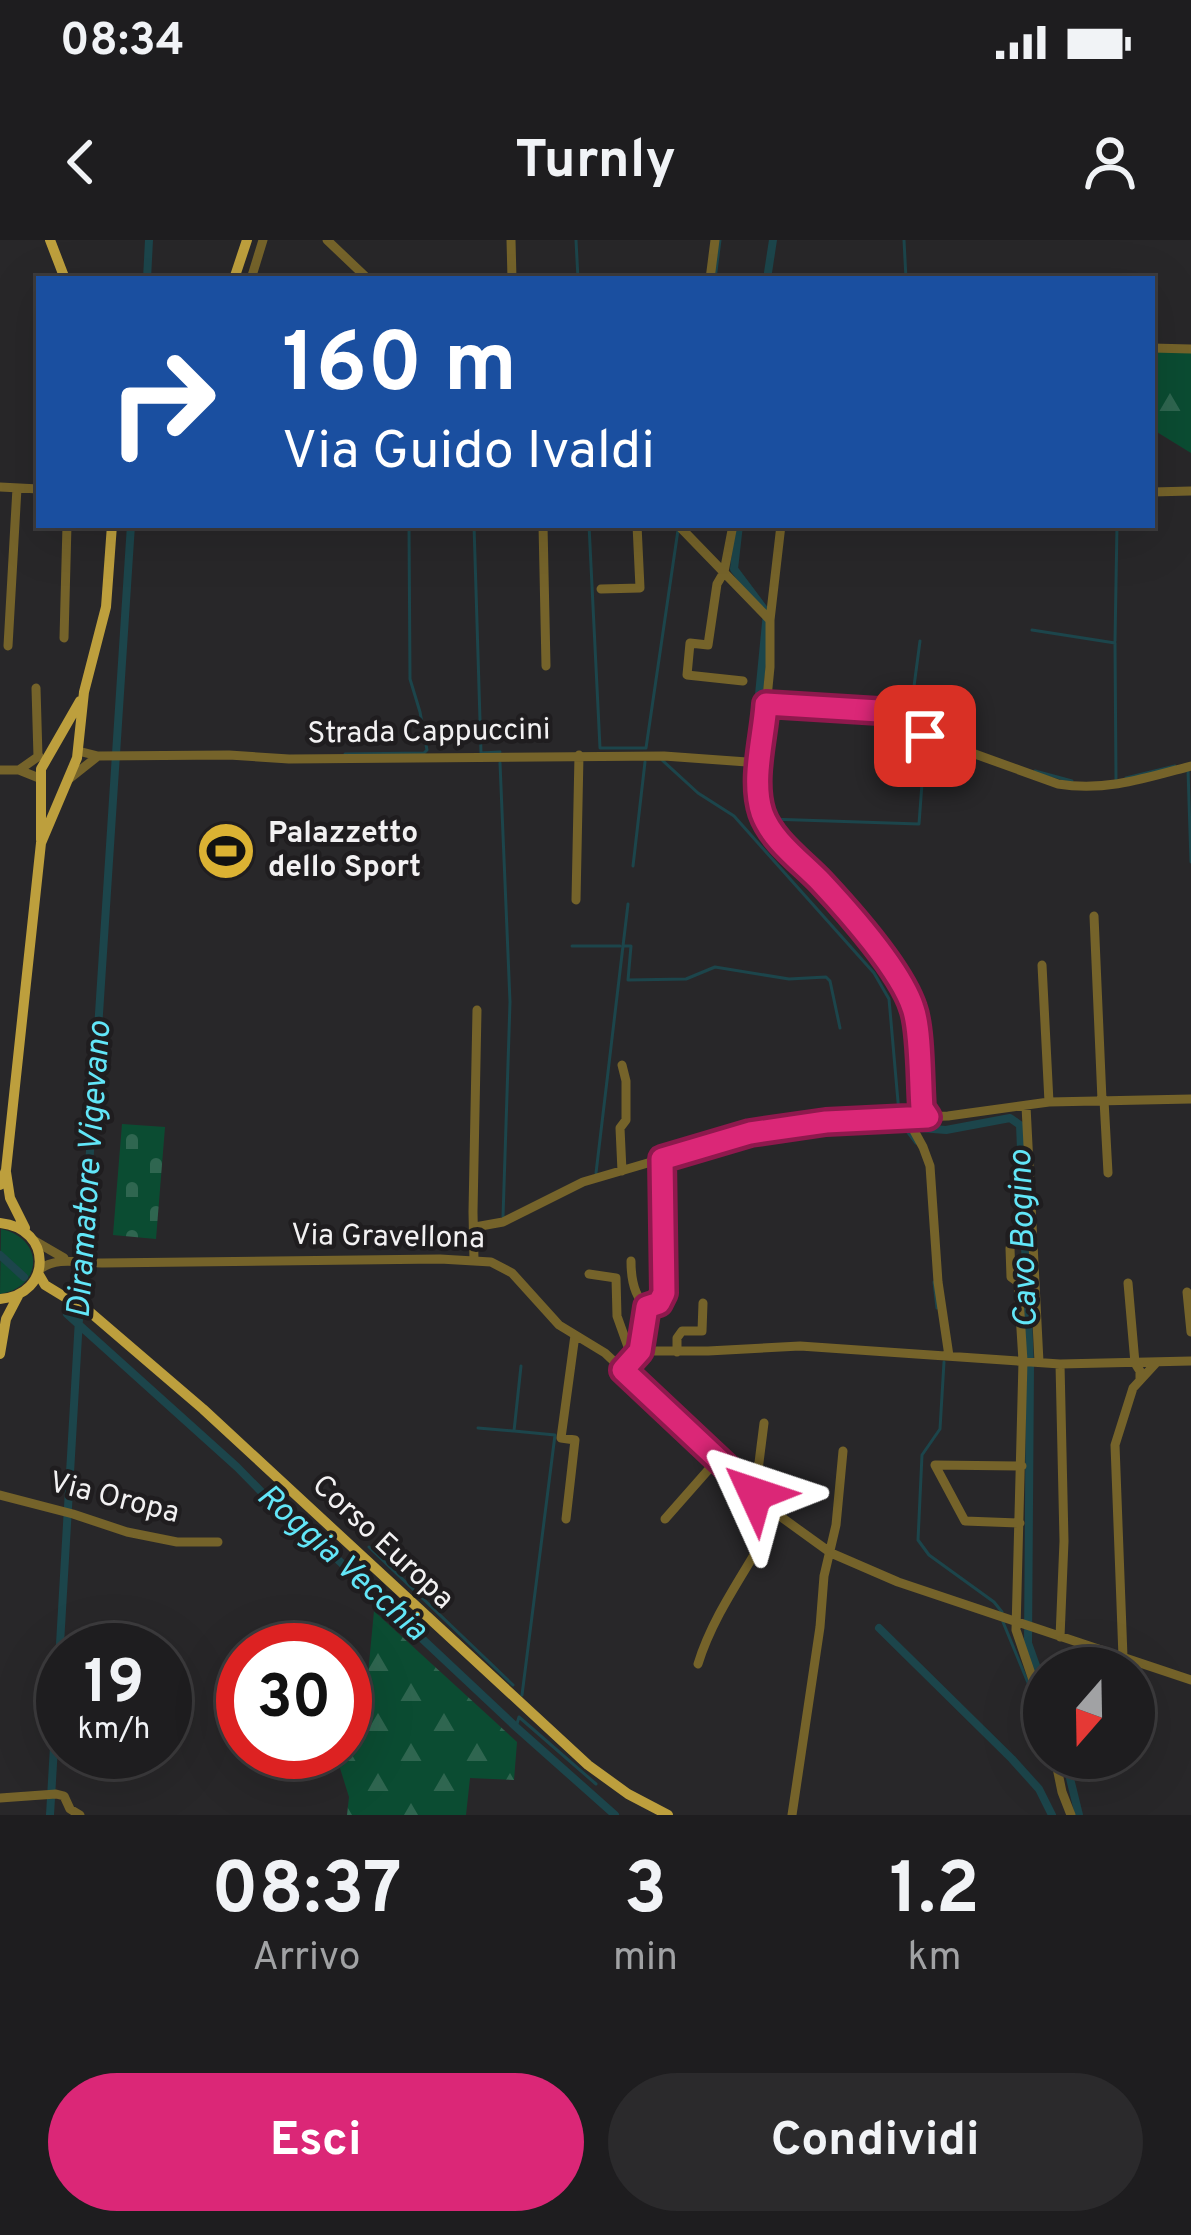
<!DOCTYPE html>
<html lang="it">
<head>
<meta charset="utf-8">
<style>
  :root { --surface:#1e1d1f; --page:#2b2a2c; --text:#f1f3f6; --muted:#a1a2a4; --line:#3c3b3d; --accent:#db2777 }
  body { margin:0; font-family:Overpass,sans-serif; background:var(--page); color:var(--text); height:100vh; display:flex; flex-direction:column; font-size:45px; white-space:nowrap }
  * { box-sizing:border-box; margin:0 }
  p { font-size:39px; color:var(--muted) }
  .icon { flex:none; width:66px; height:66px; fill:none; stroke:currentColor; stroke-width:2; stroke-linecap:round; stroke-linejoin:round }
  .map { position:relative; height:1575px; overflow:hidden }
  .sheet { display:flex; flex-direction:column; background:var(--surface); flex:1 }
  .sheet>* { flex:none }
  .hud { position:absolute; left:36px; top:36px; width:1119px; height:252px; border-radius:0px; box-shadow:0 12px 48px #0002,0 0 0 3px var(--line); background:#1a4fa0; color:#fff; overflow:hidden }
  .needle { width:78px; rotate:200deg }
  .fabs { position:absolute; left:1023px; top:1407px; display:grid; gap:24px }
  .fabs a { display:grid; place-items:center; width:132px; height:132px; border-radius:50%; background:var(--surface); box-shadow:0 12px 48px #0002,0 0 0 3px var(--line); font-size:60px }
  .speed { position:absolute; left:36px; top:1383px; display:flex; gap:24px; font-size:60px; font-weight:700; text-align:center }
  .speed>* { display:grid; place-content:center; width:156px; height:156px; border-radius:50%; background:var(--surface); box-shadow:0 12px 48px #0002,0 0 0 3px var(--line); line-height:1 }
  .speed small { font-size:30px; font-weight:400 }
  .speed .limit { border:18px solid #d22; background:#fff; color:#111 }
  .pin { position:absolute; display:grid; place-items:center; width:102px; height:102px; color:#fff; margin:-51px; border-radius:24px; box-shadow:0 6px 18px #0006 }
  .me { position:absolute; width:132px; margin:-66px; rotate:312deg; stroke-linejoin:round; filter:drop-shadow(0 0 9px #0008) }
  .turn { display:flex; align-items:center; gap:42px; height:252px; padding:0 48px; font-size:54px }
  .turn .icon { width:156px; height:156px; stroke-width:2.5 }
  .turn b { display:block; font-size:84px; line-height:102px }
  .eta { display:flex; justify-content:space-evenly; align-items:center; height:204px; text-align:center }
  .eta b { font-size:72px; font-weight:700; line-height:84px }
  .action { display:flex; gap:24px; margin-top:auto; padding:24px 48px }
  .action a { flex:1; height:138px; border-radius:72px; background:var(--accent); color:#fff; font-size:48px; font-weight:700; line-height:138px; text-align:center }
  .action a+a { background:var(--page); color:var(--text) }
  .status { display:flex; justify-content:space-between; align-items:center; height:84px; padding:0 60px; background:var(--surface); direction:ltr }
  .status svg { height:33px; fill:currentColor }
  header { display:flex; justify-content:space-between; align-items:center; height:156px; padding:0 48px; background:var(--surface); font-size:54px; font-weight:700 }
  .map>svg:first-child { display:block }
</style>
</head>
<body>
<div class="status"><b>08:34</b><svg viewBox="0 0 49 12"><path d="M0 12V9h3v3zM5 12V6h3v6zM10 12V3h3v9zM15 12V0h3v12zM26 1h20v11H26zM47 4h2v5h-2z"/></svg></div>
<header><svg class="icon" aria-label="back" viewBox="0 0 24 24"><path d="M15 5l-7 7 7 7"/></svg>Turnly<svg class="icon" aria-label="person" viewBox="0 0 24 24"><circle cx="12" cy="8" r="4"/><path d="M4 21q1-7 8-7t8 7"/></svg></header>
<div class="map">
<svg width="1191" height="1575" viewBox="0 0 1191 1575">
  <defs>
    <pattern id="forest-firs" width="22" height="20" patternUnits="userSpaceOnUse" patternTransform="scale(3)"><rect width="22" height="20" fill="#0b4c32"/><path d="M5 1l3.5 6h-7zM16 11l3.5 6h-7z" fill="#2f6650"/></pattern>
    <pattern id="cemetery-stones" width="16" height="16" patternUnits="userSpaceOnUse" patternTransform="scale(3)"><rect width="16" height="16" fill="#0b4c32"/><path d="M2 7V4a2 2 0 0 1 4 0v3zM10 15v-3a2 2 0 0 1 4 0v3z" fill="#2f6650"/></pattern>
  </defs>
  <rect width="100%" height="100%" fill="#282729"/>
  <path fill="#0b4c32" d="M1 989C44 998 44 1047 0 1054Z"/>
  <path fill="url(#forest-firs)" d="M1152 111 1191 112V213L1152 189Z
    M374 1371 517 1502 514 1540 470 1538 466 1575H347L349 1557 335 1512H345V1479L364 1476Z"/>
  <path fill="url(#cemetery-stones)" d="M122 884 165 887 156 999 113 995Z"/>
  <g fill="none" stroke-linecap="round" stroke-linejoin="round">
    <path stroke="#1c454b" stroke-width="3" d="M576 0 578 39
      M904 0 906 39
      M715 39 720 0
      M474 285 481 513 500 512
      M589 285 600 508H646L678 290
      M1032 390 1115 403 1116 540
      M1115 401 1117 285
      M909 484 920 401
      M345 514 424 513 427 510 420 472 410 439 409 285
      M662 520 698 553 734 576 874 733 889 759 899 873
      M500 523 510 762 503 977
      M1188 530 1191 622
      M1035 531 1072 541
      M1126 538 1175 526
      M769 579 919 584 925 503
      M633 626 645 522
      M572 706H620
      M624 706H631L628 740 686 739 715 727 789 739 826 737 830 741 840 788
      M900 882 916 903
      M596 933 628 664
      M934 1042 937 1068
      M944 1122 940 1189 922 1215 918 1300 929 1315 994 1362 1002 1372
      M521 1126 514 1191 555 1195 522 1455
      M478 1188 513 1191
      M369 1307 513 1445
      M1003 1382 1038 1467 1044 1492
      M516 1487 519 1477 596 1544"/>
    <path stroke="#1c454b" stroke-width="8" d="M147 39 149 0
      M767 39 773 0
      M739 285 734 329 767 373 752 526V561L759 586 772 606C812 649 894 724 908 779L917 883 920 888 946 890 1010 878 1020 885 1030 1126 1028 1403 1044 1448
      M0 1015 24 1037
      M67 1074 237 1227 294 1285 334 1316 516 1487 615 1575
      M879 1388 1012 1519 1039 1549 1052 1575
      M1065 1518 1079 1575
      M50 1575 79 1079 131 285"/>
    <path stroke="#75632a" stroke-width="9" d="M327 0 368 39
      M511 0 512 39
      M251 39 263 0
      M710 39 715 0
      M1152 108 1191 109
      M0 247 39 249
      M1152 252 1191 251
      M543 285 546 426
      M678 285 770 380
      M733 285 724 332 717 344 708 405 690 403 687 435 743 441
      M781 285 770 380V427L758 549C764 595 795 614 825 646 851 675 886 715 905 749 922 781 919 832 922 868L928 877
      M601 349 640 348 637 285
      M64 398 67 285
      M8 406 17 248
      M36 448 38 517
      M767 464 879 471 925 496 1058 544C1105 552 1146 538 1191 526
      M78 511 98 516 229 515 289 519 664 516 761 523
      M0 530H19L39 538
      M19 530 39 516
      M69 539 98 516
      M576 660 579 515
      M1094 676 1102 860
      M1042 725 1049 862
      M1104 860 1108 933
      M1026 866 1039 1122
      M907 878 923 907 930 926 938 1042 949 1116
      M622 931 620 888 626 880V841L622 825
      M475 987 503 982 583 942 750 893 854 879 948 876 1049 862 1191 859
      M33 1000 64 1018
      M1010 1008 1011 1037 1018 1042 1023 1121 1016 1390 1044 1472
      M474 1020 473 972 477 770
      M631 1021C631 1038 634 1057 647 1067
      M39 1030C56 1016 80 1023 102 1023L440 1019 491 1022 512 1033 559 1085 605 1113 777 1274 831 1313 898 1342 1191 1440
      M589 1034 616 1038 617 1076 632 1118
      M1128 1043 1135 1123 1140 1131V1140
      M1187 1052 1191 1092
      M640 1111 647 1067 659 1062 664 1053 662 919
      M677 1112V1098L682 1091H702L703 1063
      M1060 1124 1064 1301 1060 1397
      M623 1130 640 1111H708L800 1106 1060 1124 1191 1121
      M755 1254 764 1183
      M0 1255 73 1274 127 1292 177 1302H218
      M566 1279 575 1200 561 1198 575 1095
      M665 1279 717 1220
      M1020 1283 965 1281 935 1225 1022 1226
      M1123 1417 1115 1205 1133 1148 1156 1123
      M698 1424C715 1369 752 1324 777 1274
      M1055 1518 1062 1552 1071 1575
      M0 1558 56 1554 64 1556 70 1569 80 1575
      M792 1575 820 1387 824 1336 836 1285 843 1211"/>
    <path stroke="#bd9f3d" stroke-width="10" d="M50 0 65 39
      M234 39 247 0
      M41 600V529L80 461
      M6 932 10 958 25 988
      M0 945 6 930 41 603 77 518 84 452 106 367 112 285
      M0 983C53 988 53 1055 0 1059
      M38 1033 45 1045 91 1073 203 1169 588 1525 628 1554 668 1575
      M0 1114 6 1079 18 1056"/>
  </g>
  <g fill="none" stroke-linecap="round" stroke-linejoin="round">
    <g stroke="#8e194d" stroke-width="30">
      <path id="route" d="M755 1254 623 1130 640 1111 647 1067 659 1063 664 1053 662 919 750 893 826 882 928 877 922 868C920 842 921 790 913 768 901 731 849 672 821 642 802 622 772 601 762 573 751 540 764 497 766 464L879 471 925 496"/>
    </g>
    <use href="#route" stroke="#db2777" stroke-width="21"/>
  </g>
  <defs>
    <g id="stadium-disc" transform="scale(3)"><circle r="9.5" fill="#dbb233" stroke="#1f1d1f"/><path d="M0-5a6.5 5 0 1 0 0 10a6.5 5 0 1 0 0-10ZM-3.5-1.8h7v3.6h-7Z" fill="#111"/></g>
  </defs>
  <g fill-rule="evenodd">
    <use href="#stadium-disc" x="226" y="611"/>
  </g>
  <g text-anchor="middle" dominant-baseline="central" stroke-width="9" stroke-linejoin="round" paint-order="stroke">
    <g font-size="30" fill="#f2f1f2" stroke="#1f1d1f">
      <text transform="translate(429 493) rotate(-1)">Strada Cappuccini</text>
      <text transform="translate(388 998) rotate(1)">Via Gravellona</text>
      <text transform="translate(114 1259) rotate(14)">Via Oropa</text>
      <text transform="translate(382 1303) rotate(43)">Corso Europa</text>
    </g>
    <g font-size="30" font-weight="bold" fill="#f2f1f2" stroke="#1f1d1f" text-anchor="start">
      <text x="268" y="594">Palazzetto<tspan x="268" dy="34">dello Sport</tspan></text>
    </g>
    <g font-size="33" font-style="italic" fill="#62e6f8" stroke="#1f1d1f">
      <text transform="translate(91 930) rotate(-86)">Diramatore Vigevano</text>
      <text transform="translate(1025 999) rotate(-92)">Cavo Bogino</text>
      <text transform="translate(341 1324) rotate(42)">Roggia Vecchia</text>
    </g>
  </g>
</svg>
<div class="fabs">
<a><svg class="needle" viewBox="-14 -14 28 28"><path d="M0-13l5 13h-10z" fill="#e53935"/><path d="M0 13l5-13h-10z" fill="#a1a2a4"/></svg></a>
</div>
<div class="speed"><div>19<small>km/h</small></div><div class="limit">30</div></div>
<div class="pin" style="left:925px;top:496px;background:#d93025"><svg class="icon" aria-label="arrive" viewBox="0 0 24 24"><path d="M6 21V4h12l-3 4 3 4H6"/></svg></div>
<svg class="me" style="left:755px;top:1254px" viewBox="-20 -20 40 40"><path d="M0-17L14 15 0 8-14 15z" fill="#db2777" stroke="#fff" stroke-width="4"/></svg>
<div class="hud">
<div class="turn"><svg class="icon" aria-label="right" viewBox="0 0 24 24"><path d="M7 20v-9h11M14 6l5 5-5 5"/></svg><div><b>160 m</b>Via Guido Ivaldi</div></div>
</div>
</div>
<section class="sheet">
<div class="eta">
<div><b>08:37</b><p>Arrivo</p></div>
<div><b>3</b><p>min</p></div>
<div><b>1.2</b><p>km</p></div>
</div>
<div class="action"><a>Esci</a><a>Condividi</a></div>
</section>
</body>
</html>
